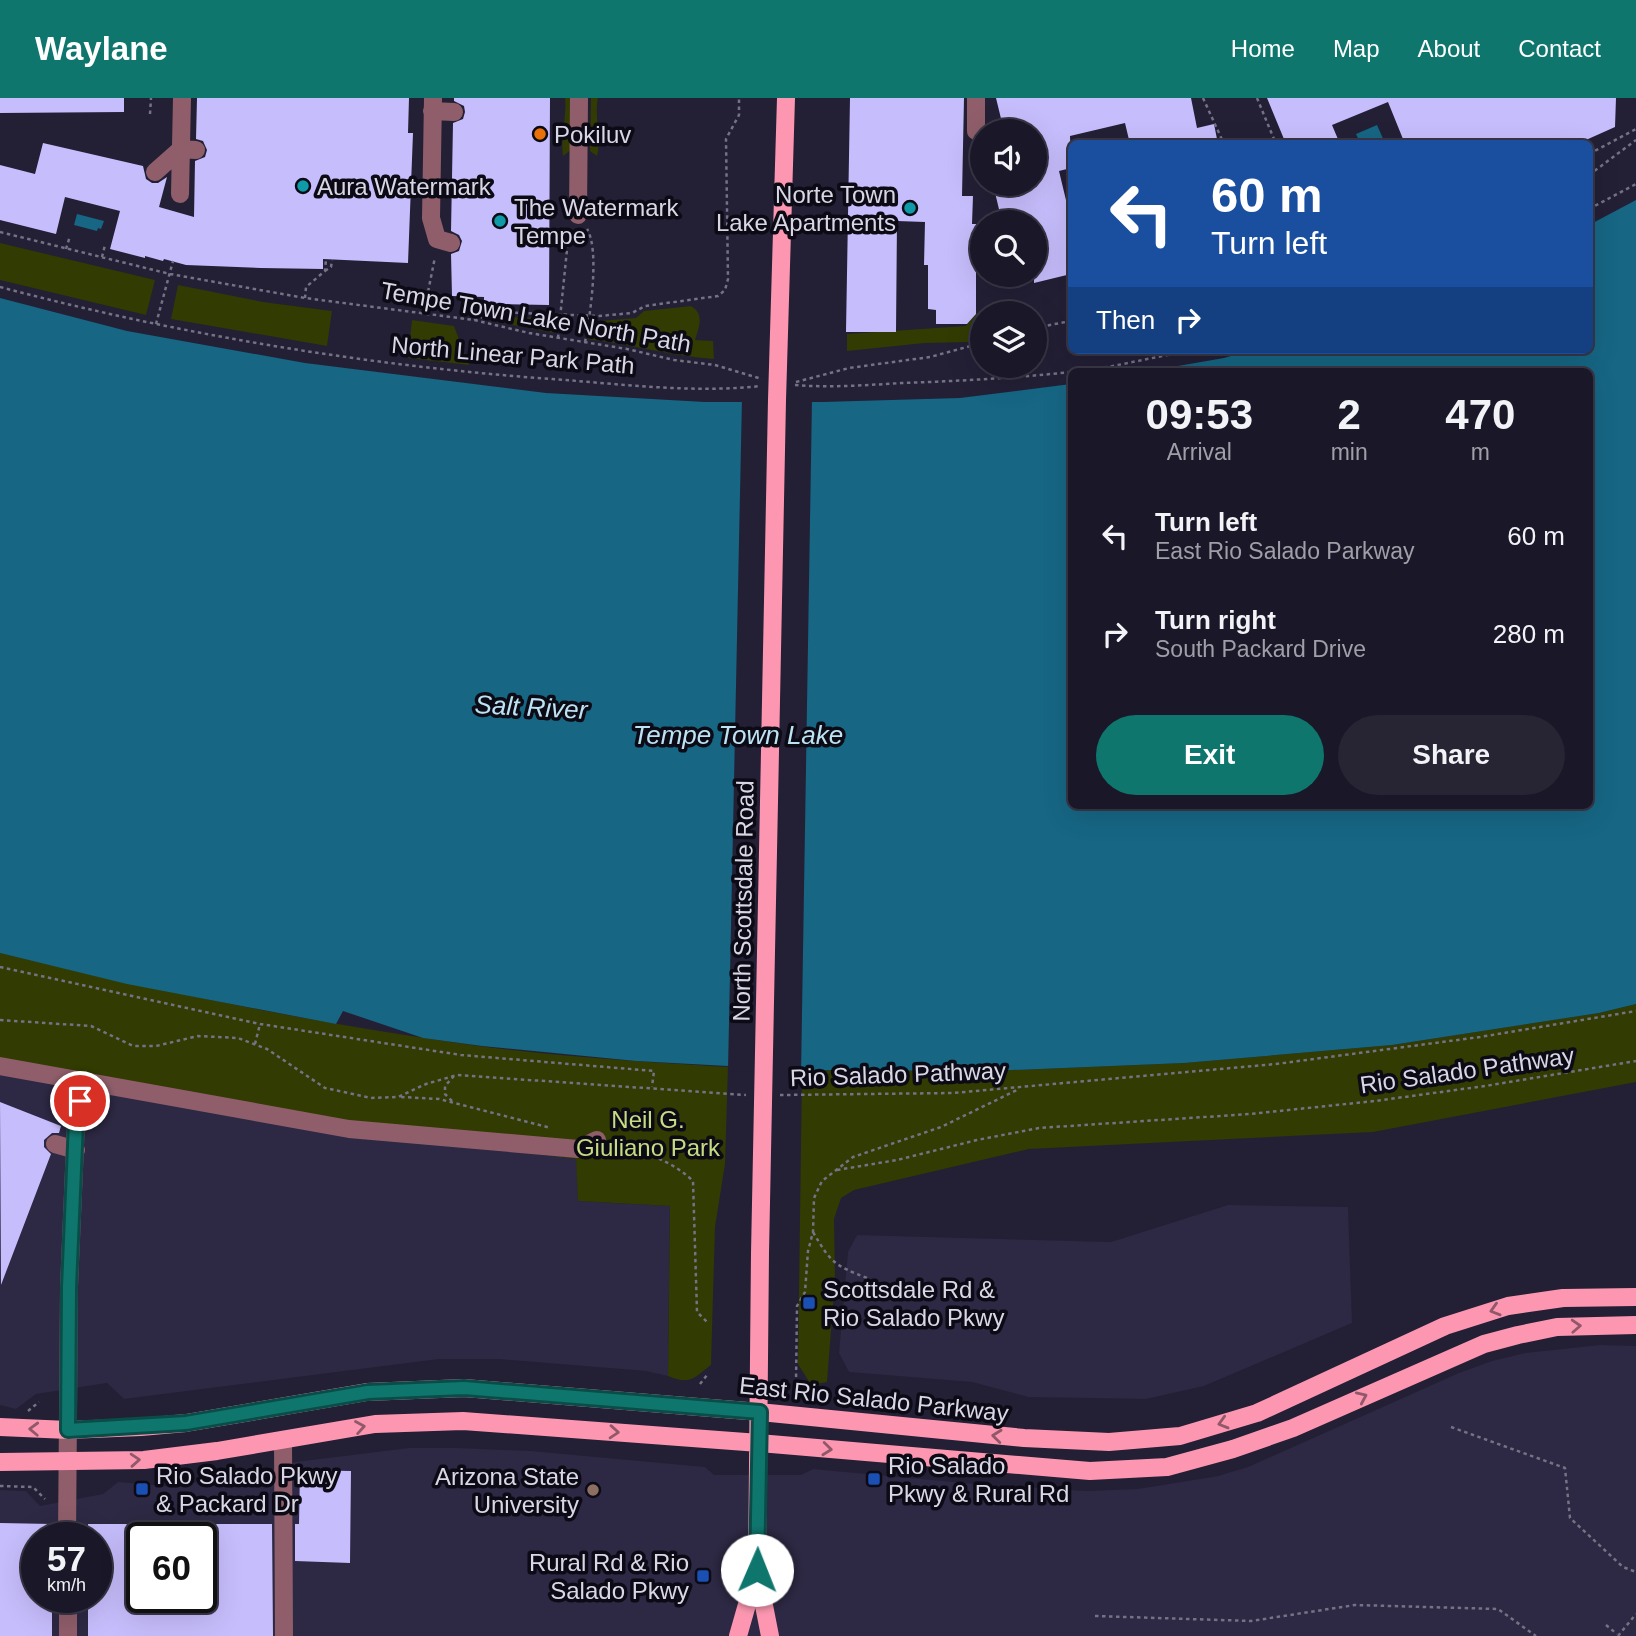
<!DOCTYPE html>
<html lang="en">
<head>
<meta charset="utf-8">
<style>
  :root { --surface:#1a1728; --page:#272434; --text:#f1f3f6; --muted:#9f9fa8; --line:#383645; --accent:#0f766e }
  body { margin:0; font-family:Helvetica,sans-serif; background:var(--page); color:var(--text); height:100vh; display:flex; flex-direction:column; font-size:26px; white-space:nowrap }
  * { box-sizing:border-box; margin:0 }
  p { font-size:23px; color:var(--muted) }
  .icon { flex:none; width:38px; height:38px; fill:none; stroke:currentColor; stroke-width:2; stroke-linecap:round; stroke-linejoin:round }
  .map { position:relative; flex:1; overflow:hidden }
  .side { position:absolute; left:1068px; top:270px; width:525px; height:441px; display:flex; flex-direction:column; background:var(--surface); border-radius:10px; box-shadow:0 7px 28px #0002,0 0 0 2px var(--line) }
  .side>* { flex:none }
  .hud { position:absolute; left:1068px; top:42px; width:525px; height:214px; border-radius:10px; box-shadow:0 7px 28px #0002,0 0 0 2px var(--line); background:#1a4fa0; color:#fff; overflow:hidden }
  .fabs { position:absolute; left:970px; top:21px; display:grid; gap:14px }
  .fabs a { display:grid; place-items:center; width:77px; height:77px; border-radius:50%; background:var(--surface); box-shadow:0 7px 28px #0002,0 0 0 2px var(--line); font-size:35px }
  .speed { position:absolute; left:21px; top:1424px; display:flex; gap:14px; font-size:35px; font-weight:700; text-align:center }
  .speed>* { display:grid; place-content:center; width:91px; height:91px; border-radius:50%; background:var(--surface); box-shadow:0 7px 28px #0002,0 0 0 2px var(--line); line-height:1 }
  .speed small { font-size:18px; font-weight:400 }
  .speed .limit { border:4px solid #111; border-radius:10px; background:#fff; color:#111 }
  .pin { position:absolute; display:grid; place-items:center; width:60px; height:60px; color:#fff; margin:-30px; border:4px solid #fff; border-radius:50%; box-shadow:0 2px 7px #0007 }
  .me { position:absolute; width:77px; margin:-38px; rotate:1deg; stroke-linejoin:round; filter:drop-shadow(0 0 5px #0008) }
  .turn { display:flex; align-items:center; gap:24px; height:147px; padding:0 28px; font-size:32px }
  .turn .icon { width:91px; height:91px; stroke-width:2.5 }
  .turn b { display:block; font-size:49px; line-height:60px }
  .then { display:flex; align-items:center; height:66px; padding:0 28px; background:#0003; gap:14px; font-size:26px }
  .eta { display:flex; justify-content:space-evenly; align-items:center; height:119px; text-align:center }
  .eta b { font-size:42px; font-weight:700; line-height:49px }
  .cta { display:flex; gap:14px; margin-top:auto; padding:14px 28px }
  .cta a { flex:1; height:80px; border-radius:42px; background:var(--accent); color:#fff; font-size:28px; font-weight:700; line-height:80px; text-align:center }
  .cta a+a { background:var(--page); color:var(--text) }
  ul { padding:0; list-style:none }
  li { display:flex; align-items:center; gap:21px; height:98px; padding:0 28px }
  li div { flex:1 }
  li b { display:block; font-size:26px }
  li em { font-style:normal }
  header { display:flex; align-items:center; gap:42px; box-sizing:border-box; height:98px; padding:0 35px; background:var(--accent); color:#fff }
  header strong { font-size:33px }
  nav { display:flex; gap:38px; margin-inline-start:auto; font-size:24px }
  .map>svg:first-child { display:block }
</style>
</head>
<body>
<header>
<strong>Waylane</strong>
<nav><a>Home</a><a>Map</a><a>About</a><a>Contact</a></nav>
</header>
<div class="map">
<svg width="1636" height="1538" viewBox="0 0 1636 1538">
  <rect width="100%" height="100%" fill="#231f35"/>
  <path fill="#2d2843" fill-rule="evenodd" d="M0 963 347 1033 577 1061 578 1103 670 1108 668 1278 646 1273 499 1261H439L124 1301 107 1285 36 1296 16 1311 0 1307Z
    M1228 1107 1348 1109 1352 1225 1204 1288 1146 1301 1028 1299 972 1284 849 1274 839 1255 848 1154 857 1137 1111 1144Z
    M1600 1247 1636 1248V1538H0V1392L26 1393 40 1408 103 1396 118 1384 166 1388 259 1376 295 1364 409 1350H457L531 1353 705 1369 714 1377H801L813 1371 975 1386 1086 1393 1138 1391 1218 1378 1248 1369 1459 1275 1492 1263 1525 1255ZM37 1440H96V1500H37ZM142 1440H201V1500H142Z"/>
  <path fill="#313b02" d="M565 0H571V52L563 58C560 38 567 20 565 0Z
    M591 0H598C594 20 602 38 597 58L590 53Z
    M0 145 155 182 146 217 0 182Z
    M178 187 263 204 332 213 327 248 171 221Z
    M691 208C705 216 699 229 695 242L713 243 714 261C671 258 630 246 587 241L600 223 636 220 644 213Z
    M977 215H980V241L971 244 925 245 847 253V236L966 228Z
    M497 219 546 220 554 235 493 223Z
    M412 222 454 228 469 267 408 260Z
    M0 855C158 893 318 926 479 948 562 959 645 964 728 969L725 1066 715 1129 711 1267C693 1281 690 1287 668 1278L670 1108 578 1103 576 1061 347 1033 0 963Z
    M1636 906V984L1373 1034 1029 1051 854 1092 841 1100 834 1121 835 1182 827 1284 811 1287 798 1266 802 972 989 973 1184 965 1392 947 1599 915Z"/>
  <path fill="#166684" d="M1377 27 1385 45H1360L1356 36Z
    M1636 102V906L1599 915 1392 947 1184 965 989 973 802 972 636 963 482 948 423 940 343 913 336 926 127 886 0 855V200L127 233 305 265 546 295 705 304H822L960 300 1071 286V707H1589V273H1149L1224 260 1251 252H1589V127Z
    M77 116 104 123 101 131 98 130 97 133 74 127Z"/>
  <path fill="#231f35" d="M742 300H812L801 976 728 973Z"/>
  <path fill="#c6bdfc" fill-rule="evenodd" d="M0 0H124V14L0 15Z
    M197 0H409L408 35H413L408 165 323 161V171L261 170 186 167 164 161 163 163 145 158V160L110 151 120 113 65 99 56 136 0 122V67L35 76 43 45 143 68 146 81 152 85H158L167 79 159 109 194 119 195 63 205 59 207 52 203 43 196 41Z
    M454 0H550L549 207 484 206V199L452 198 451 156 459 153 462 143 459 137 451 133 453 25 463 21 465 14 464 8 454 3Z
    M850 0H964L962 98H973L972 126H976V216L967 226H936V212L928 211V167H924L925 124 897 123 896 234H846Z
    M996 0H1191L1197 30 1214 26 1218 46H1130L1125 25 1070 38 1071 70 1059 73 1071 123V176L1034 185V124H1002L993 86H1034V33H1004Z
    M1267 0H1616L1615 29 1577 46H1405L1388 4 1332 27 1340 46H1286Z
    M0 1004 61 1028 59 1035H52L44 1042V1049L51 1056 1 1187Z
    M300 1372 351 1373 350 1465 295 1463V1426H299Z
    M0 1425 52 1426V1440H37V1500H52V1538H0Z
    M88 1426H272L273 1538H88V1500H96V1440H88ZM142 1440H201V1500H142Z"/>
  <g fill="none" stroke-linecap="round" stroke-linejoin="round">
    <path stroke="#757285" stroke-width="2.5" stroke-dasharray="3.5 3.5" stroke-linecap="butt" d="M1203 0 1224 46
      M1257 0 1276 46
      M150 16 151 0
      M1589 56 1636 31
      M1589 77 1636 42
      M1589 111 1636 86
      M0 134 170 176 305 200 474 222 529 235 627 251 674 262 715 267 762 281
      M66 151 70 138
      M102 159 105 147
      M325 173 331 169 332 162
      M1068 186 1071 199
      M0 189C184 238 375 269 565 282 629 287 696 295 761 288
      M305 200 306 189 325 173 326 161
      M424 214 435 159
      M474 222 496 214 599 218 632 215 645 208 718 198 725 192 728 181 726 41 739 17V0
      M156 226 173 163
      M1034 230 1071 223
      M558 240 569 132
      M585 244C590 219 600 152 587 131
      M1076 273 1108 269 1192 252
      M796 284 849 270 930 259 982 245
      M795 287C831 290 867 287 903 285 959 283 1015 280 1071 274
      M0 869 260 926 461 957 654 973 652 989
      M0 922 91 928 133 948H156L198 938 238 940 267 951 325 990 371 1000 398 999 426 986 457 977 746 997
      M255 946 260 926
      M780 997 953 995 1276 966 1480 939 1636 913
      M401 999 439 1001 551 1030
      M452 1003 445 996V988L454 978
      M612 1046C643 1055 669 1060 693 1083L697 1214 707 1224
      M837 1072 897 1062 977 1042 1039 1030 1250 1016 1375 1003 1485 988 1636 963
      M813 1134C831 1165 834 1167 867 1180
      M700 1286 707 1277
      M800 1292 796 1284 797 1208 805 1194 808 1153 813 1134 814 1100 822 1083 853 1059 941 1029 1019 991
      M28 1313 39 1304
      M1451 1329 1565 1370 1570 1420 1623 1469 1636 1474
      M0 1388 33 1389 45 1401
      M1095 1518 1251 1523 1355 1507 1498 1511 1536 1538
      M1606 1527 1617 1536
      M1618 1538 1636 1516"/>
    <path stroke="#8f5e6a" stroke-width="18" d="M433 0 431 120 437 141 451 145
      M976 0V33L982 36
      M432 13 454 14
      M155 74 181 51 196 52
      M180 96 182 0
      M578 117 579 0
      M0 968 349 1031 578 1051 597 1042
      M55 1046 76 1052
      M283 1342 284 1538
      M67 1440 69 1189 76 1024 83 983
      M68 1500V1538"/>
    <path stroke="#fd97b1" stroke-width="18" d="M0 1329 68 1332 141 1329 186 1325 367 1294 464 1290 760 1314 1024 1340 1109 1344 1180 1338 1257 1315 1445 1228 1508 1208 1563 1200 1636 1199
      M0 1364 144 1362 217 1353 375 1326 463 1323 759 1345 1090 1373 1167 1369 1233 1351 1293 1330 1484 1246 1518 1237 1557 1229 1636 1227
      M738 1538 756 1475
      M770 1538 757 1472 760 1155 777 302 786 0"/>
  </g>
  <defs><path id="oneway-chevron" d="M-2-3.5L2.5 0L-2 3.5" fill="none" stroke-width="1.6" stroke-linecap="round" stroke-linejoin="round" transform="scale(1.75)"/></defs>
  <g stroke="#91586a">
    <use href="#oneway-chevron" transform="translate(1495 1212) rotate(163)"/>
    <use href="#oneway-chevron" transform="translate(1576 1228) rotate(-3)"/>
    <use href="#oneway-chevron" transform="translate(1362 1299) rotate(-24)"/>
    <use href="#oneway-chevron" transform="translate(1223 1325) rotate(164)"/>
    <use href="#oneway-chevron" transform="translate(360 1329) rotate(-10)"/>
    <use href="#oneway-chevron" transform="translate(34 1331) rotate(-178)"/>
    <use href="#oneway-chevron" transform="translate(614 1334) rotate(4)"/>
    <use href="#oneway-chevron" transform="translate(997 1338) rotate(-174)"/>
    <use href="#oneway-chevron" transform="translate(827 1351) rotate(6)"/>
    <use href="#oneway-chevron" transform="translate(135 1362) rotate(-4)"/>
  </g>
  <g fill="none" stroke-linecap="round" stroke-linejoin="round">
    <g stroke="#0a4d48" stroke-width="18">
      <path id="route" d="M80 1003 76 1024 69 1189 68 1332 186 1325 368 1294 464 1290 760 1314 757 1472"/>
    </g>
    <use href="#route" stroke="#0f766e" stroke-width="12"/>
  </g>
  <circle fill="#e8710a" stroke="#0c0a14" stroke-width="2.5" cx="540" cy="36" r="7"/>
  <g fill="#0f9aa8" stroke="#0c0a14" stroke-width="2.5">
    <circle cx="303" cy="88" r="7"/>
    <circle cx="910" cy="110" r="7"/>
    <circle cx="500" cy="123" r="7"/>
  </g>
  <g fill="#1a4fb4" stroke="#0c0a14" stroke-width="2.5">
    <rect x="802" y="1198" width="14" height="14" rx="3.5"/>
    <rect x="867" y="1374" width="14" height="14" rx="3.5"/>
    <rect x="135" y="1384" width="14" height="14" rx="3.5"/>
    <rect x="696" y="1471" width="14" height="14" rx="3.5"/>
  </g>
  <circle fill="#8d6e63" stroke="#0c0a14" stroke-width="2.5" cx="593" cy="1392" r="7"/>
  <g text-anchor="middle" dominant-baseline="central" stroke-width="7" stroke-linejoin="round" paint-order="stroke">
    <g font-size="24" fill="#d9d7e6" stroke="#0c0a14" text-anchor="start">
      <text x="554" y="36">Pokiluv</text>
      <text x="317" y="88">Aura Watermark</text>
      <text x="896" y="96" text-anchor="end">Norte Town<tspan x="896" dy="28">Lake Apartments</tspan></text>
      <text x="514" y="109">The Watermark<tspan x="514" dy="28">Tempe</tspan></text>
      <text x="823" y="1191">Scottsdale Rd &amp;<tspan x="823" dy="28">Rio Salado Pkwy</tspan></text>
      <text x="888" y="1367">Rio Salado<tspan x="888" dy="28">Pkwy &amp; Rural Rd</tspan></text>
      <text x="156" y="1377">Rio Salado Pkwy<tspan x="156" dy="28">&amp; Packard Dr</tspan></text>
      <text x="579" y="1378" text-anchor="end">Arizona State<tspan x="579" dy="28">University</tspan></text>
      <text x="689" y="1464" text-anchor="end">Rural Rd &amp; Rio<tspan x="689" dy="28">Salado Pkwy</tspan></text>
    </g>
    <g font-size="24" fill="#d9d7e6" stroke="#0c0a14">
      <text transform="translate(536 219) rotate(10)">Tempe Town Lake North Path</text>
      <text transform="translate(513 257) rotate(5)">North Linear Park Path</text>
      <text transform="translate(743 803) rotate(-89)">North Scottsdale Road</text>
      <text transform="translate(1467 972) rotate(-8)">Rio Salado Pathway</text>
      <text transform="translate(898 976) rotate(-2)">Rio Salado Pathway</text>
      <text transform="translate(874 1301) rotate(6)">East Rio Salado Parkway</text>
    </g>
    <g font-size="24" fill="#c6dc82" stroke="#0c0a14">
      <text x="648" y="1021">Neil G.<tspan x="648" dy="28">Giuliano Park</tspan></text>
    </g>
    <g font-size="26" font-style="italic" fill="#bce2f4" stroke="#0c0a14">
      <text transform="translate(531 609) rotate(3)">Salt River</text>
      <text x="738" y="637">Tempe Town Lake</text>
    </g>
  </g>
</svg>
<div class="fabs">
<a><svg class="icon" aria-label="sound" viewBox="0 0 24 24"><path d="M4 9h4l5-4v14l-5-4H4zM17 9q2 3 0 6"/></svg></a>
<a><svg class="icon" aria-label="search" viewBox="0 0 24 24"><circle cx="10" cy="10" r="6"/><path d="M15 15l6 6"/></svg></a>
<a><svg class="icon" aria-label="layers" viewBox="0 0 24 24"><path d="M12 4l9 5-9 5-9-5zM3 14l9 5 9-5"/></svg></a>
</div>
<div class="speed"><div>57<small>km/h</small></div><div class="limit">60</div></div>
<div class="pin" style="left:80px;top:1003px;background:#d93025"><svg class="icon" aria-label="arrive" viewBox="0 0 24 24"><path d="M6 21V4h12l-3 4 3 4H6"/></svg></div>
<svg class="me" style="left:757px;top:1472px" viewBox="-20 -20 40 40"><circle r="19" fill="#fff"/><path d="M0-13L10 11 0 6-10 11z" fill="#0f766e"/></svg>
<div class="hud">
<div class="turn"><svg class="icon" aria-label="left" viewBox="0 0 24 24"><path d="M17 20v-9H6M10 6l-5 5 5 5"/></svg><div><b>60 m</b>Turn left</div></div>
<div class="then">Then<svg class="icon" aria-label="right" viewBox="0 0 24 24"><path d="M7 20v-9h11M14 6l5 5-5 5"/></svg></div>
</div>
<section class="side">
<div class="eta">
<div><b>09:53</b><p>Arrival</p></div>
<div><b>2</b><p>min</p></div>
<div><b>470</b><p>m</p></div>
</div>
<ul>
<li><svg class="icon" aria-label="left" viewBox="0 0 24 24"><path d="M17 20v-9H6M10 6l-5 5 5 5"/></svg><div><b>Turn left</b><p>East Rio Salado Parkway</p></div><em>60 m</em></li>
<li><svg class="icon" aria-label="right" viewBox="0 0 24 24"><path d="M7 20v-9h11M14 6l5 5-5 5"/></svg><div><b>Turn right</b><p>South Packard Drive</p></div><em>280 m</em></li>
</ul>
<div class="cta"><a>Exit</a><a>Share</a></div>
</section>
</div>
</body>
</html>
